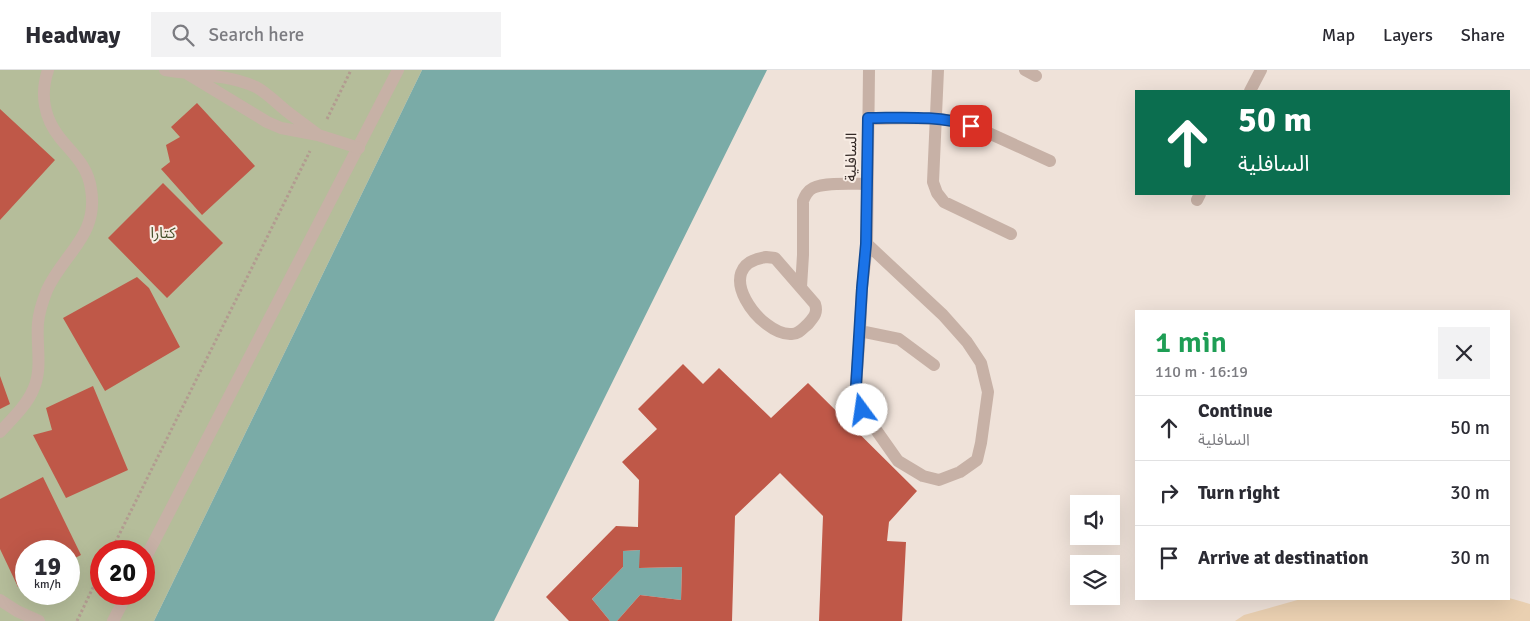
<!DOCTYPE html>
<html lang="en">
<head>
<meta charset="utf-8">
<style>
  :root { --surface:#fff; --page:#f2f2f3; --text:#2b2b33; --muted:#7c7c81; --line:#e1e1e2 }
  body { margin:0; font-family:Signika,"Noto Sans Arabic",sans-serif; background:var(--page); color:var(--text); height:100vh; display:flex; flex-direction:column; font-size:19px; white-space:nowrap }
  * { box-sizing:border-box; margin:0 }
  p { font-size:16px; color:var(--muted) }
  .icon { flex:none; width:28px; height:28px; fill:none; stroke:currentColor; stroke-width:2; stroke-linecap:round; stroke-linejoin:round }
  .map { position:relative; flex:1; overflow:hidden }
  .panel { position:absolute; left:1135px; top:240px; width:375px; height:290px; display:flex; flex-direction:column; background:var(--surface); border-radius:0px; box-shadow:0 5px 20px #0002 }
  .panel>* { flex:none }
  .banner { position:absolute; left:1135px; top:20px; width:375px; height:105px; border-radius:0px; box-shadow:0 5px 20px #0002; background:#0b6e4f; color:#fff; overflow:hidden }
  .controls { position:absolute; left:1070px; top:425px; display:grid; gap:10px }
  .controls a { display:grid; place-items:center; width:50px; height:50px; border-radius:0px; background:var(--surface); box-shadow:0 5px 20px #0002; font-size:25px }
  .speed { position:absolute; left:15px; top:470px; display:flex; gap:10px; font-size:25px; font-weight:700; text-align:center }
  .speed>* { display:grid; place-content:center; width:65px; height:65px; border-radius:50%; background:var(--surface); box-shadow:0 5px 20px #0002; line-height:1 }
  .speed small { font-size:12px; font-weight:400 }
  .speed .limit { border:8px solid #d22; background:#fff; color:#111 }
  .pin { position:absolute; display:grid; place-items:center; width:42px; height:42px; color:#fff; margin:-21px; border-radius:10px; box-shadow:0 2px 8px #0006 }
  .me { position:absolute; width:55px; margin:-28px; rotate:346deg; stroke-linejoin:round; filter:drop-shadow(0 0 4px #0008) }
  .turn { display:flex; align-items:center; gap:18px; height:105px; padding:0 20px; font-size:22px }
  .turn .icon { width:65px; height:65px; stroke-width:2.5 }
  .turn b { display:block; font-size:35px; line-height:42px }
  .round { display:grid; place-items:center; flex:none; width:52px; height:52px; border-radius:0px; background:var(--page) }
  .headline { display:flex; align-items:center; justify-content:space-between; height:85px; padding:0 20px }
  h1 { font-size:30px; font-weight:600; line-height:38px; color:#1e9e55 }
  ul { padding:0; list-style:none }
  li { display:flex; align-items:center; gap:15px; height:65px; padding:0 20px; border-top:1px solid var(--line) }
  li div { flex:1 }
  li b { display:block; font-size:19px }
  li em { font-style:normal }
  header { display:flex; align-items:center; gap:30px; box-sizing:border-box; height:70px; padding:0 25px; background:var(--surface); border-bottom:1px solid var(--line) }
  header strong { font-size:24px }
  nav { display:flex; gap:28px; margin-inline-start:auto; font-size:18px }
  .search { width:350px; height:45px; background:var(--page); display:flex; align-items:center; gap:12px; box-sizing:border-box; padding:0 18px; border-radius:0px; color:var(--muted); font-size:19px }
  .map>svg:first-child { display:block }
</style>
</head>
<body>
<header>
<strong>Headway</strong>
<div class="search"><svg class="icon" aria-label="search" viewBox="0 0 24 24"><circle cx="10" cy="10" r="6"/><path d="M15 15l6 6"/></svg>Search here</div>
<nav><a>Map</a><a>Layers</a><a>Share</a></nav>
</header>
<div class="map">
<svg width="1530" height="551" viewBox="0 0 1530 551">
  <rect width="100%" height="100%" fill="#efe2d9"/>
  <path fill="#b5bd9a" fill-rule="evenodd" d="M0 0H422L154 551H0ZM26 481H69V524H26ZM101 481H144V524H101Z"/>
  <path fill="#ead0b1" d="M1509 528 1530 534V551H1235L1244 545 1301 529Z"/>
  <path fill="#7aaba7" d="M422 0H767L494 551H154Z
    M640 480V498L682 497 681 530 640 525 617 551H610L592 529 623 497V481Z"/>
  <path fill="#bf5848" d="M197 33 255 96 202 145 161 99 170 92 166 75 180 67 171 57Z
    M0 39 55 90 0 150Z
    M163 113 223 173 167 228 108 168Z
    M137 207 149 218 180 277 105 321 63 248Z
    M683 294 703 314 719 298 771 348 808 313 917 421 889 452 887 471 906 472 902 551H819L823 446 780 403 735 446 732 551H617L640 525 681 530 682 497 639 498 640 480 623 481V497L592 529 610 551H569L546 527 616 456 638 457 639 410 622 392 657 359 638 339Z
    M0 306 10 334 0 339Z
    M93 316 128 400 66 428 33 365 52 360 46 338Z
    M43 407 81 485 69 491V481H26V513L18 517 0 479V429Z"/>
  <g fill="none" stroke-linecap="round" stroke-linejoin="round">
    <path stroke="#b29b90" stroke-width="3" stroke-dasharray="2.5 2.5" stroke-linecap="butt" d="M327 49 351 0
      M111 481 310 81
      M77 551 101 501"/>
    <path stroke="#c7b1a6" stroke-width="12" d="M938 0 933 112 937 123 944 132 1011 164
      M1025 0 1036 6
      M1250 21 1261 0
      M868 49C902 49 938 45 971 55L1050 91
      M1197 130 1200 124
      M867 174 862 218 860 261 899 269 934 295
      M766 187 775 188 815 234C818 243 814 247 808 254 803 258 799 264 792 264 761 267 708 195 766 187Z
      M801 217 803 185V131C805 126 807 121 813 118 825 112 853 114 867 114
      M860 261 856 316 862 340 898 391 923 406 939 410 960 402 977 390 981 373 988 322 981 293 967 272 943 245 867 174
      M0 362C12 349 26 336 33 320 43 299 36 275 38 253 39 242 43 230 47 220 64 183 99 165 91 119 88 96 73 84 60 68 44 48 40 24 48 0
      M144 491 398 0
      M0 530 17 541 39 551
      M113 551 127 524"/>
    <path stroke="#c7b1a6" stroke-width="12" d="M165 0C195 5 227 4 256 17 269 24 278 35 289 43 298 50 308 57 317 64
      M188 4 267 52 281 58 318 65 359 78
      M867 174 869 0"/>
  </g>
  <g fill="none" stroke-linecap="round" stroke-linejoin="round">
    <g stroke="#114b97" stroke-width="12">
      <path id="route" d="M862 340 856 316 862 218 866 174 868 48C902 48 938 45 971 56"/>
    </g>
    <use href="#route" stroke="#1a73e8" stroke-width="9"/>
  </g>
  <g text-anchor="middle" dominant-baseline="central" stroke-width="4" stroke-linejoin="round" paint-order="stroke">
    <g font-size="15" fill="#332926" stroke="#f8ede5">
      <text transform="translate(851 87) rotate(-89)">السافلية</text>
    </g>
    <g font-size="15" fill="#47502c" stroke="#f8ede5">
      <text x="163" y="163">كتارا</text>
    </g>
  </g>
</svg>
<div class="controls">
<a><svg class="icon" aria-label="sound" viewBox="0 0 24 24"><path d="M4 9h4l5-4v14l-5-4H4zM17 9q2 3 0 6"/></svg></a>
<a><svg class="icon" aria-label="layers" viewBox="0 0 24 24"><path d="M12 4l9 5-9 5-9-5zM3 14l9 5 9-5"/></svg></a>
</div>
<div class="speed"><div>19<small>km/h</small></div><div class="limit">20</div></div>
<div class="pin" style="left:971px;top:56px;background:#d93025"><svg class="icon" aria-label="arrive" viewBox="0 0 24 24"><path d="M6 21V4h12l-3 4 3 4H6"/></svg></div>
<svg class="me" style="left:862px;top:340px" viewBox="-20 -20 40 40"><circle r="19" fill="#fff"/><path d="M0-13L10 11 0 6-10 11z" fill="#1a73e8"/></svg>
<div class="banner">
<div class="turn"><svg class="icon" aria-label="ahead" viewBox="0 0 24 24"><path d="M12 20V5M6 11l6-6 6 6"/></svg><div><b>50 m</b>السافلية</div></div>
</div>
<section class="panel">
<div class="headline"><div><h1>1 min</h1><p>110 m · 16:19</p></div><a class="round"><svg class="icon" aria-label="close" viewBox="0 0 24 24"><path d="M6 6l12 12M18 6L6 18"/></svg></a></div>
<ul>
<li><svg class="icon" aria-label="ahead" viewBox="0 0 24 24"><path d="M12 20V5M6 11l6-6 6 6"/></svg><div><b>Continue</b><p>السافلية</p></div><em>50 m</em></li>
<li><svg class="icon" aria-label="right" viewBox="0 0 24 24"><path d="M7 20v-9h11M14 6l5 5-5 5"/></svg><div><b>Turn right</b></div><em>30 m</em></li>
<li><svg class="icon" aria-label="arrive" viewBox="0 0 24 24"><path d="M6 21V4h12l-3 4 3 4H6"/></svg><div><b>Arrive at destination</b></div><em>30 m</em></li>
</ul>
</section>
</div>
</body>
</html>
